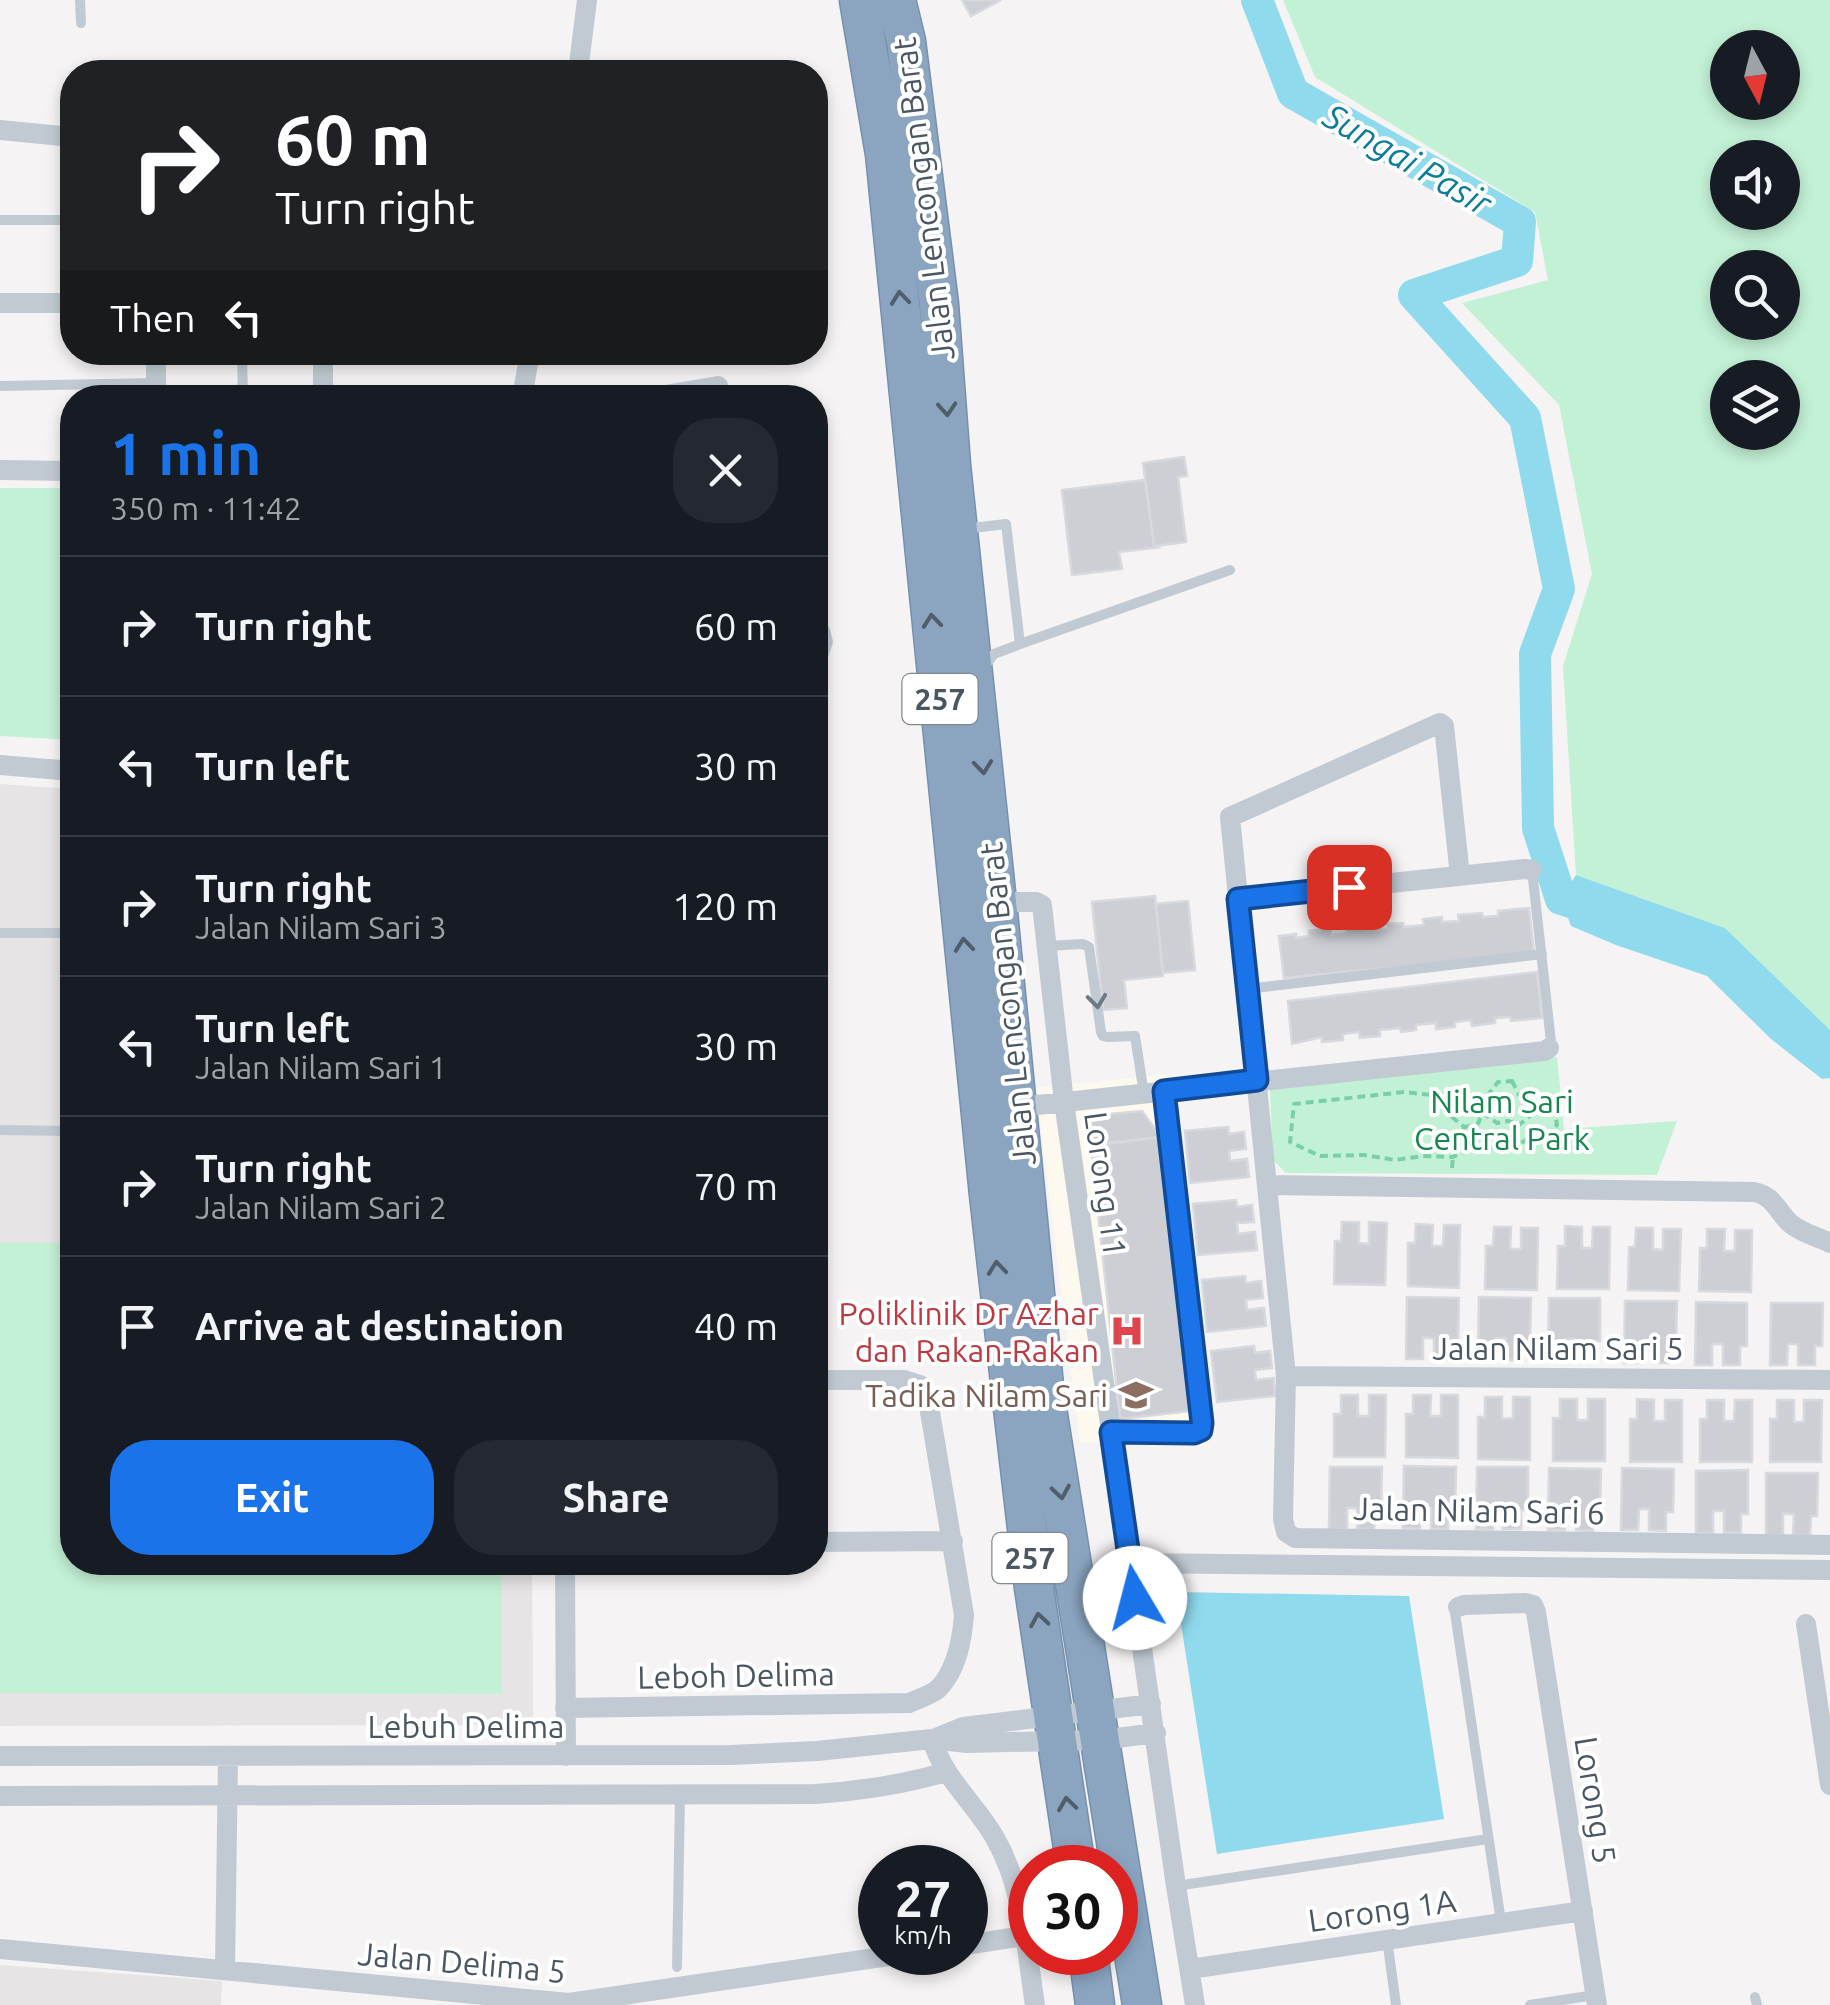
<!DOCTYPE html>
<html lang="en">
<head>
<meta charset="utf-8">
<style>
  :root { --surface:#171b24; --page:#242831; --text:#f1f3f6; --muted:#9ea1a6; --line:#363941; --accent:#1a73e8 }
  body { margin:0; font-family:Ubuntu,sans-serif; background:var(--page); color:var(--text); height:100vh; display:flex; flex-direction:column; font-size:38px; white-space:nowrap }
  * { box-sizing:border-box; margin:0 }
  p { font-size:32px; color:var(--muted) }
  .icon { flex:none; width:55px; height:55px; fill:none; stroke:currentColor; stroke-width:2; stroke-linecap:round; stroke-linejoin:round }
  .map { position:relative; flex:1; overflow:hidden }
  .panel { position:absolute; left:60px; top:385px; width:768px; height:1190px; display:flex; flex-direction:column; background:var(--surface); border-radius:40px; box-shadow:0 5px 15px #0003 }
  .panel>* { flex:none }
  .guide { position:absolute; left:60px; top:60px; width:768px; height:305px; border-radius:40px; box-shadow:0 5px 15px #0003; background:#202124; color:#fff; overflow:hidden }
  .needle { width:65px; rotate:173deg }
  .tools { position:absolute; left:1710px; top:30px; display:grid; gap:20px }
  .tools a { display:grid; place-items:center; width:90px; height:90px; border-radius:50%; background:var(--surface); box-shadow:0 5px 15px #0003; font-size:50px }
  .speed { position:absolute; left:858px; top:1845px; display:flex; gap:20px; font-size:50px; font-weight:700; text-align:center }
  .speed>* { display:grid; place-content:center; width:130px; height:130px; border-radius:50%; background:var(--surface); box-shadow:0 5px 15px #0003; line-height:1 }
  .speed small { font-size:25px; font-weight:400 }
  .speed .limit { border:15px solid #d22; background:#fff; color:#111 }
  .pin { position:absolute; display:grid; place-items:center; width:85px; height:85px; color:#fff; margin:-42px; border-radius:20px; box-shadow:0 5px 15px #0006 }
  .me { position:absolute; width:110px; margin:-55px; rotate:352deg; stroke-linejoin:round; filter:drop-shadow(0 0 8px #0008) }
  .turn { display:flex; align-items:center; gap:35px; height:210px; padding:0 50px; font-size:45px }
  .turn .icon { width:130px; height:130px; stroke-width:2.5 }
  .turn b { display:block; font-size:70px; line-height:85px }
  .then { display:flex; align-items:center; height:95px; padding:0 50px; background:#0003; gap:20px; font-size:38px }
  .round { display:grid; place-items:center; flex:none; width:105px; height:105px; border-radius:40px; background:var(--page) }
  .head { display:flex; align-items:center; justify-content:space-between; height:170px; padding:0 50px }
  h1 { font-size:60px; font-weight:600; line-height:75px; color:var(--accent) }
  .button { display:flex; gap:20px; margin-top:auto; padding:20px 50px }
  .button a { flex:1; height:115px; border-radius:40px; background:var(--accent); color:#fff; font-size:40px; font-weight:600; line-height:115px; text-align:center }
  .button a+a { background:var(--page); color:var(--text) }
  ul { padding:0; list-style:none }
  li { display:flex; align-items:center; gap:30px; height:140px; padding:0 50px; border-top:2px solid var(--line) }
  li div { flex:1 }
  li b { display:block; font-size:38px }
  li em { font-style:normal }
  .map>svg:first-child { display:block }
</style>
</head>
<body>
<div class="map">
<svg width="1830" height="2005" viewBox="0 0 1830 2005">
  <rect width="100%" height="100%" fill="#f5f3f3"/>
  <path fill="#fdf9ef" d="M1167 1074 1212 1439 1080 1443 1036 1088Z"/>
  <path fill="#e6e4e5" d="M0 784 72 789V1562L532 1563 533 1725 0 1726Z
    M0 1965 222 1981 221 2005H0Z"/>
  <path fill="#c3f1d5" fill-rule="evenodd" d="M1283 0H1830V1030L1725 928 1576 875 1563 666 1592 574 1559 405 1462 303 1548 280 1535 212 1315 77ZM1728 48H1782V102H1728ZM1728 158H1782V212H1728ZM1728 268H1782V322H1728ZM1728 378H1782V432H1728Z
    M0 488H72V740L0 736Z
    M1557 1057 1564 1129 1677 1121 1657 1175 1286 1173 1273 1160 1270 1090Z
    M0 1243H72V1562L502 1563V1694L0 1693Z"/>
  <path fill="#90daee" d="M1576 875 1725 928 1830 1030V1078L1822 1079 1771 1039 1707 976 1616 945 1571 926 1561 899Z
    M1176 1592 1409 1596 1444 1819 1217 1854Z"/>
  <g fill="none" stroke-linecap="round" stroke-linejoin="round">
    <path stroke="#90daee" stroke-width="32" d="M1257 0 1293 93 1520 222 1517 261 1414 295 1525 418 1559 589 1535 654 1538 828 1561 899 1603 912"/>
  </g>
  <path fill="#cdcfd5" stroke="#d7d9de" stroke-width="2.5" d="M962 0H1001L971 16Z
    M1184 457 1187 476 1178 477 1186 542 1154 546 1143 463Z
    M1145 480 1154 546 1161 547 1119 552 1122 569 1072 575 1062 490Z
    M1155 896 1163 976 1124 980 1127 1008 1103 1010 1092 902Z
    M1188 901 1195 970 1163 973 1156 904Z
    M1529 908 1534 954 1284 978 1279 936 1296 934V938L1309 936V931L1330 929 1331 935 1347 933 1346 927 1367 925 1368 931 1388 929 1387 924 1403 923 1404 927 1424 925 1423 919 1442 917V922L1459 921 1458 915 1482 913 1483 917 1498 916V911Z
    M1537 972 1542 1018 1511 1021 1510 1017 1495 1018V1023L1472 1026 1471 1020 1455 1022V1027L1436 1029V1023L1416 1025V1030L1401 1032 1400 1028 1380 1030V1036L1360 1038 1359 1032 1343 1034V1040L1322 1042V1037L1292 1044 1288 1001Z
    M1142 1111 1161 1137 1091 1145 1088 1116Z
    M1228 1127 1229 1134 1244 1132 1246 1149 1229 1151 1230 1161 1247 1159 1249 1177 1190 1183 1185 1131Z
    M1161 1137 1190 1411 1120 1419 1091 1146Z
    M1236 1200 1237 1207 1252 1205 1254 1222 1237 1223 1238 1234 1255 1232 1257 1250 1198 1255 1193 1204Z
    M1342 1222H1359V1243L1369 1244V1222L1387 1223 1385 1285 1334 1284 1335 1241H1341Z
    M1416 1224 1433 1225 1432 1246H1443L1444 1225H1460L1459 1288 1408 1286V1243H1415Z
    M1565 1226 1582 1227V1248H1592L1593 1227H1610L1609 1289H1557L1558 1246H1565Z
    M1494 1227H1511L1510 1249H1521V1228H1538L1537 1290 1485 1289 1486 1246H1493Z
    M1636 1228H1653V1249L1663 1250V1229H1681L1679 1291 1628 1290 1629 1247H1635Z
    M1707 1229H1725L1724 1251H1735V1230H1752L1751 1292 1699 1291 1700 1248H1707Z
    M1245 1276 1246 1283 1261 1281 1263 1298 1246 1300 1247 1310 1264 1308 1266 1326 1207 1332 1202 1280Z
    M1407 1297 1459 1298 1458 1341H1451V1360L1434 1359V1338H1423V1359H1406Z
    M1479 1297 1531 1298 1530 1341H1523V1360H1506V1338H1496L1495 1359H1478Z
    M1549 1298H1600V1341H1592V1360H1575V1339H1565V1360H1548Z
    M1625 1301H1677L1676 1344H1669V1363H1652V1342H1642L1641 1363H1624Z
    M1696 1302 1747 1303V1346H1740V1365H1723V1344H1712V1365H1695Z
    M1771 1303H1823L1822 1346H1815V1365H1798V1344H1788L1787 1365H1770Z
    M1254 1346 1255 1353 1270 1351 1272 1368 1255 1370 1256 1380 1274 1378 1275 1396 1217 1402 1211 1351Z
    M1341 1395H1358V1416H1369V1395H1386L1385 1457H1334V1414H1341Z
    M1413 1395H1431L1430 1416H1441V1395H1458V1458L1406 1457V1414H1413Z
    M1485 1397H1502V1419L1513 1418V1397H1530V1460L1478 1459V1417H1485Z
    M1560 1399H1577V1420H1588V1399H1605V1461H1553V1418H1560Z
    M1637 1399 1654 1400V1421H1665V1400H1682V1462H1630V1419H1637Z
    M1707 1400H1724V1421H1734L1735 1400H1752V1462H1700V1419H1707Z
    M1777 1400H1794V1422H1804V1400H1822L1821 1462H1770V1419H1777Z
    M1404 1466 1456 1467 1455 1510H1448V1529H1431V1508H1421L1420 1529 1403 1528Z
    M1330 1467H1382L1381 1510H1375L1374 1530 1357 1529V1508H1347V1529H1329Z
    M1477 1467H1528V1510H1521V1529H1503L1504 1508H1493V1529H1476Z
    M1549 1468 1601 1469 1600 1512H1593V1531L1576 1530V1509H1566L1565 1530H1548Z
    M1622 1468 1674 1469 1673 1512H1666V1531L1649 1530V1509H1639L1638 1530H1621Z
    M1748 1470V1514H1741V1533H1724V1511H1713V1533H1696V1471Z
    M1766 1473H1818L1817 1516H1811L1810 1536 1793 1535 1794 1514H1783V1535H1766Z"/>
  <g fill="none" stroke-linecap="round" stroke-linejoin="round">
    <g stroke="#7690ad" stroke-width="41">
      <path id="highway" d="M859 0 885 154 989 1195 1012 1400 1034 1588 1076 1868
        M896 0 906 41 939 304 951 465 997 902 1045 1396 1142 2005
        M1088 1952 1095 2005"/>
    </g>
    <path stroke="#7ad0a6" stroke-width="4" stroke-dasharray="8 5" stroke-linecap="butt" d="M1512 1081 1519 1095 1529 1099 1534 1108 1555 1113 1557 1125 1549 1133 1534 1134 1510 1151 1495 1147 1478 1151 1470 1149 1453 1157 1423 1156 1395 1160 1364 1155 1320 1156 1290 1142 1294 1104 1404 1092 1432 1095 1466 1093 1487 1096 1498 1082Z
      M1483 1113 1488 1105 1487 1096
      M1464 1127 1477 1125 1483 1113 1497 1123 1508 1121 1519 1125 1529 1117 1534 1108
      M1452 1168 1453 1157 1460 1148 1464 1127 1452 1117 1449 1108 1465 1093"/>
    <path stroke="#c1cad2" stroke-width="10" d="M80 0 81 23
      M0 220H72
      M242 352 243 398
      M0 386 156 383
      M964 529 1006 524 1020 644 994 654 984 667
      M1020 644 1230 570
      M815 679 828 642 825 630 815 627
      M1532 870 1551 1042 1549 1048
      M0 933H72
      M1047 946 1083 944 1089 947 1101 1032 1103 1036 1107 1037 1135 1036 1144 1094
      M1247 989 1542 954
      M0 1130 72 1131
      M1112 1432 1194 1433 1202 1427 1164 1091
      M1458 1608 1455 1613 1501 1922
      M1176 1886 1488 1839
      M1387 1939 1396 2005
      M677 1967 680 1795
      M1755 1997 1757 2005
      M1530 2005 1595 1995"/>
    <path stroke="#c1cad2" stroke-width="20" d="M578 72 587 0
      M0 130 72 137
      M0 303H72
      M156 398V352
      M320 398 323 391V352
      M522 398 530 352
      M648 398 718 386
      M0 470 72 471
      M0 765 72 771
      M1460 876 1444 726 1440 723 1230 817 1286 1376 1283 1519 1286 1532 1295 1538 1830 1545
      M1238 899 1525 869 1532 870
      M997 902H1036L1042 905 1064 1102 1176 1886 1195 2005
      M1018 1107 1545 1051 1549 1048
      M1267 1185 1754 1192C1775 1196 1777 1212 1791 1224 1802 1233 1818 1237 1830 1243
      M1286 1376 1830 1380
      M815 1542 953 1541
      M565 1562 566 1756
      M1130 1563 1830 1570
      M1458 1607 1464 1605 1525 1603 1533 1605 1536 1612 1597 2005
      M1806 1624 1830 1785
      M565 1708 909 1703C918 1699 931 1695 938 1689 957 1670 962 1640 964 1615L928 1400 920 1385 904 1380H815
      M936 1738 963 1727 1151 1704
      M932 1739C943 1778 975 1803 995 1838 1024 1888 1026 1949 1035 2005
      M0 1756 731 1755 817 1751 932 1739 967 1743 1101 1740 1156 1733
      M0 1796 815 1794C860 1791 902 1785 946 1772
      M965 1945 1024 1936
      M0 1949 569 2003 916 1952
      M225 1969 228 1757
      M1190 1969 1583 1911"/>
    <use href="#highway" stroke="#8ba5c1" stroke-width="38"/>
  </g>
  <defs><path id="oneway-chevron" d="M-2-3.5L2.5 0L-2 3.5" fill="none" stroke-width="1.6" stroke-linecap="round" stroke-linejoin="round" transform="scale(2.5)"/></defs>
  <g stroke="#505e6b">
    <use href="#oneway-chevron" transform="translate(900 298) rotate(-96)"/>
    <use href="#oneway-chevron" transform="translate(947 409) rotate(86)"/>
    <use href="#oneway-chevron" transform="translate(932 621) rotate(-96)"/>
    <use href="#oneway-chevron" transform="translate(983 767) rotate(84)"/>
    <use href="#oneway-chevron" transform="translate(964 945) rotate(-96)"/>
    <use href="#oneway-chevron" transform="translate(997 1268) rotate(-96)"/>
    <use href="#oneway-chevron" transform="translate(1061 1492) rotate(81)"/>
    <use href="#oneway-chevron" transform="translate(1039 1620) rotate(-99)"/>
    <use href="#oneway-chevron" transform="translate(1067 1804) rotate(-98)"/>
  </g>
  <use stroke="#6e7983" href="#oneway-chevron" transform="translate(1097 1001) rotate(83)"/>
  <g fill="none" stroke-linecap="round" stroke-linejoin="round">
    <g stroke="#114b97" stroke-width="25">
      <path id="route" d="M1135 1598 1111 1432 1194 1433 1201 1430 1202 1423 1164 1091 1257 1080 1238 899 1349 887"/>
    </g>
    <use href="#route" stroke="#1a73e8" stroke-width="18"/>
  </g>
  <defs>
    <g id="hospital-bare" transform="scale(2.7)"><path d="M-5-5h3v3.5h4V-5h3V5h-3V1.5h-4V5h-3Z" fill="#e0444e" stroke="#fff" stroke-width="2.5" paint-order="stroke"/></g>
    <g id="school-bare" transform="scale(2.7)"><path d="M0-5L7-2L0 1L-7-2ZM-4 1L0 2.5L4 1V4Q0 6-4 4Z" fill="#8d6e63" stroke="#fff" stroke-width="2.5" paint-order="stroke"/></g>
  </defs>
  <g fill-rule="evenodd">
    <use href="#hospital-bare" x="1127" y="1331"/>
    <use href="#school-bare" x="1136" y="1395"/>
  </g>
  <g text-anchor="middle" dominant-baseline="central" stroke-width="8" stroke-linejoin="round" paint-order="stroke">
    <g fill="#fff" stroke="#808990" stroke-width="2.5">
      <rect x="902.5" y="674" width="75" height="50" rx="8"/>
      <rect x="992.5" y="1533" width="75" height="50" rx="8"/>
    </g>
    <g font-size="30" font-weight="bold" fill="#4a5661">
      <text x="940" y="699">257</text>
      <text x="1030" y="1558">257</text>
    </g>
    <g font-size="32" fill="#4a5661" stroke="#fff">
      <text transform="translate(923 199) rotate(-97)">Jalan Lencongan Barat</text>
      <text transform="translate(1007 1004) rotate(-96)">Jalan Lencongan Barat</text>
      <text transform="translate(1106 1184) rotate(82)">Lorong 11</text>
      <text x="1558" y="1348">Jalan Nilam Sari 5</text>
      <text transform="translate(1479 1510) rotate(1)">Jalan Nilam Sari 6</text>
      <text transform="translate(736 1675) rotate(-1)">Leboh Delima</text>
      <text x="466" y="1726">Lebuh Delima</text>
      <text transform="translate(1596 1800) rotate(81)">Lorong 5</text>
      <text transform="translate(1382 1910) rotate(-8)">Lorong 1A</text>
      <text transform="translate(462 1962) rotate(5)">Jalan Delima 5</text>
    </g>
    <g font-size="32" fill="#17864f" stroke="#fff">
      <text x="1502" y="1101">Nilam Sari<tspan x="1502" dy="37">Central Park</tspan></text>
    </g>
    <g font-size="32" fill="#be3a42" stroke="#fff" text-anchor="end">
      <text x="1099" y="1313">Poliklinik Dr Azhar<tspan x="1099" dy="37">dan Rakan-Rakan</tspan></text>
    </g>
    <g font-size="32" fill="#785e54" stroke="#fff" text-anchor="end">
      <text x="1108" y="1395">Tadika Nilam Sari</text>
    </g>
    <g font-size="35" font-style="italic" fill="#0c7c9b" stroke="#fff">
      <text transform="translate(1408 159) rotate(30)">Sungai Pasir</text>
    </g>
  </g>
</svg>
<div class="tools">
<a><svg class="needle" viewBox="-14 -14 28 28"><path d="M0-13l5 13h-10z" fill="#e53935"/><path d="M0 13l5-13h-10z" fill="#9ea1a6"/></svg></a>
<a><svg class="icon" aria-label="sound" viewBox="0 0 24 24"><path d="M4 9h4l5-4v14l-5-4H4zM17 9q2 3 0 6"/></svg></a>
<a><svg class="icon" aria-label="search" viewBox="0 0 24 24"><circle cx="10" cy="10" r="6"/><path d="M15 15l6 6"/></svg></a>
<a><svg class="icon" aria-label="layers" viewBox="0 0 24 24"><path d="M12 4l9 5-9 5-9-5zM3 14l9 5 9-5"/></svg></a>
</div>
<div class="speed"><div>27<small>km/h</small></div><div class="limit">30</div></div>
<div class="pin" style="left:1349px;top:887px;background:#d93025"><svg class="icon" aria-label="arrive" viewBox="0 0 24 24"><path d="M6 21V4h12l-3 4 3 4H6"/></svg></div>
<svg class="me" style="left:1135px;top:1598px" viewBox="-20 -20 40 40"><circle r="19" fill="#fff"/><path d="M0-13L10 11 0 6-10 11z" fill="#1a73e8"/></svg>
<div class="guide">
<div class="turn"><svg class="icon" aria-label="right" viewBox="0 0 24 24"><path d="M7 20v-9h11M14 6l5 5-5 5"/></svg><div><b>60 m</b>Turn right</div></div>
<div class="then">Then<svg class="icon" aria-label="left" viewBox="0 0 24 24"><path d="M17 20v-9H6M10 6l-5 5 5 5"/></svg></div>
</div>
<section class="panel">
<div class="head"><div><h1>1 min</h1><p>350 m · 11:42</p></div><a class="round"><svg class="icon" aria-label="close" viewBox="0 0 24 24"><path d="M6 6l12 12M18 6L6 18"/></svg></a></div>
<ul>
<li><svg class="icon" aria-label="right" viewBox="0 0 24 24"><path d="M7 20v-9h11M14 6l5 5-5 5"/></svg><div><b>Turn right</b></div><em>60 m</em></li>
<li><svg class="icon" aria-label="left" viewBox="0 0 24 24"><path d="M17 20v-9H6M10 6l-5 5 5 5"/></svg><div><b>Turn left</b></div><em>30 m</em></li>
<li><svg class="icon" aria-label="right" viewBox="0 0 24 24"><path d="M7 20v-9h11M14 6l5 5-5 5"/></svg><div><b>Turn right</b><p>Jalan Nilam Sari 3</p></div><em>120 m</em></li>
<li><svg class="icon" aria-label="left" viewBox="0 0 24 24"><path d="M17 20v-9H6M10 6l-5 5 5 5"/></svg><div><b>Turn left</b><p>Jalan Nilam Sari 1</p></div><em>30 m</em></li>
<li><svg class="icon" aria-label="right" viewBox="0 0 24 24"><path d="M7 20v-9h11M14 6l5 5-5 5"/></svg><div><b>Turn right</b><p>Jalan Nilam Sari 2</p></div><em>70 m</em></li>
<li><svg class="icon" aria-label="arrive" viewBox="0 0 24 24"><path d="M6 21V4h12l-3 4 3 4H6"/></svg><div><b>Arrive at destination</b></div><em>40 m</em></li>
</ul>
<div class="button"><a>Exit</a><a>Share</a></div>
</section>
</div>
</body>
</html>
